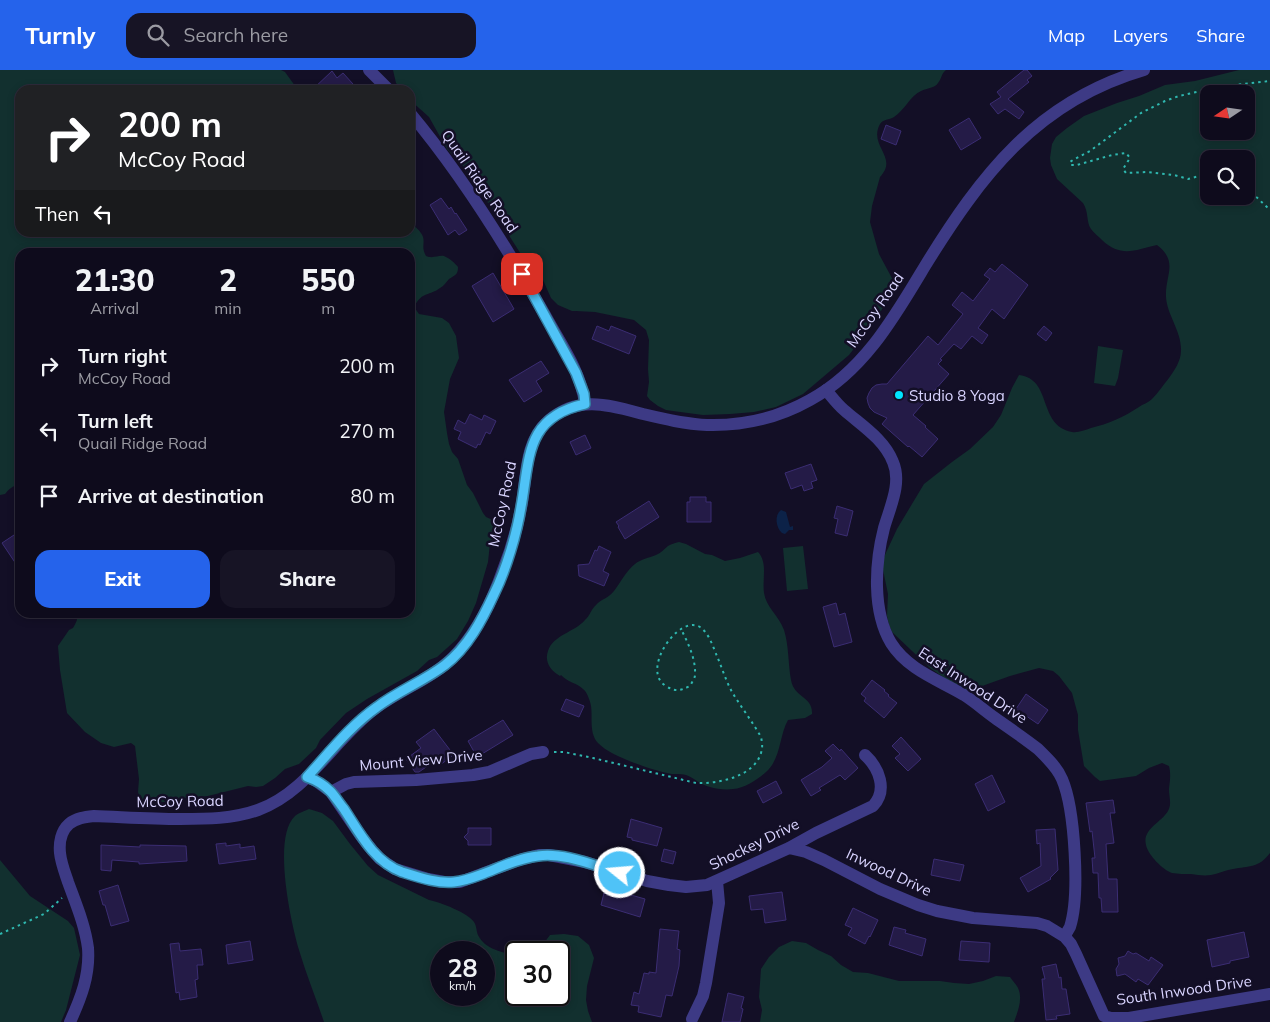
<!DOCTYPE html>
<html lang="en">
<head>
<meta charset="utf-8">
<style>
  :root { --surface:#0e0b1c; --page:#171425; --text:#f1f3f6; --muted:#9b9ba3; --line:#2e2b3b; --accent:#2563eb }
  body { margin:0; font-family:Mulish,sans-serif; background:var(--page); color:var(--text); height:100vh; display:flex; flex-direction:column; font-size:19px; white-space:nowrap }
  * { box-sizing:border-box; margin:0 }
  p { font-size:16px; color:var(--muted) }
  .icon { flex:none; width:28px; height:28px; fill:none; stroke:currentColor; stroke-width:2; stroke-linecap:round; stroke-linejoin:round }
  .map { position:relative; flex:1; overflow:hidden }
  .panel { position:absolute; left:15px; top:178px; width:400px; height:370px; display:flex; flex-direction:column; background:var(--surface); border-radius:15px; box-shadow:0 2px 8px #0003,0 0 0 1px var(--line) }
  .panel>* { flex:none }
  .guide { position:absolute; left:15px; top:15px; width:400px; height:152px; border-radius:15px; box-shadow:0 2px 8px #0003,0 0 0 1px var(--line); background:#202124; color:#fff; overflow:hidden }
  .needle { width:32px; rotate:257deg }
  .buttons { position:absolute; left:1200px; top:15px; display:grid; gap:10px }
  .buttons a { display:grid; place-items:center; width:55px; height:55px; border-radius:10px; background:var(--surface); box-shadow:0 2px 8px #0003,0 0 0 1px var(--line); font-size:25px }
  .speed { position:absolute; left:430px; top:871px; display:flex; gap:10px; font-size:25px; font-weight:700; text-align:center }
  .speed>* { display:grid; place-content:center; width:65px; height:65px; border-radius:50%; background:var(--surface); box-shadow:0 2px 8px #0003,0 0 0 1px var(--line); line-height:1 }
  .speed small { font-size:12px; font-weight:400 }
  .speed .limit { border:2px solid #111; border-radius:8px; background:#fff; color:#111 }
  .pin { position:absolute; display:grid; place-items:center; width:42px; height:42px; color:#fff; margin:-21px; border-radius:10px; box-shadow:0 2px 8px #0006 }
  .me { position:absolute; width:55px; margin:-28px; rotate:287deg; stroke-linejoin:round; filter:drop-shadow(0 0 4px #0008) }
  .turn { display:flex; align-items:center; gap:18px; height:105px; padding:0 20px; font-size:22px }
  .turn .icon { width:65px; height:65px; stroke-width:2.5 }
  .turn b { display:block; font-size:35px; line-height:42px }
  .then { display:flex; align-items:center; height:48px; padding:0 20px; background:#0003; gap:10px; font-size:19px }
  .eta { display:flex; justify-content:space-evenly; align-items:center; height:85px; text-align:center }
  .eta b { font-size:30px; font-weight:800; line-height:35px }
  .primary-button { display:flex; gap:10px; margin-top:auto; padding:10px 20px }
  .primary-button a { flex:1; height:58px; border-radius:15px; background:var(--accent); color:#fff; font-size:20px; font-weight:800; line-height:58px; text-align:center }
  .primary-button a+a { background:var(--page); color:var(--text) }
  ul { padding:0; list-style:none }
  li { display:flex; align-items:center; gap:15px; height:65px; padding:0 20px }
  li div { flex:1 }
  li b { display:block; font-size:19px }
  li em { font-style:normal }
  header { display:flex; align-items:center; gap:30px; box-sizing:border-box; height:70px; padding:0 25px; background:var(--accent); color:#fff }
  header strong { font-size:24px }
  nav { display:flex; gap:28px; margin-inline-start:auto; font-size:18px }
  .search { width:350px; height:45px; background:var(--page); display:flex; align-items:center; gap:12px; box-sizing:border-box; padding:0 18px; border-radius:15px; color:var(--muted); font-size:19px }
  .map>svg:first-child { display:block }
</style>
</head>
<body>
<header>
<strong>Turnly</strong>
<div class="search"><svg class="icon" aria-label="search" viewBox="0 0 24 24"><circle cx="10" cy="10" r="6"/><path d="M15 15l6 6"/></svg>Search here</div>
<nav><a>Map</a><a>Layers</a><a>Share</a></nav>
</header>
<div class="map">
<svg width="1270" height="952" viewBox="0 0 1270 952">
  <rect width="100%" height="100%" fill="#130f26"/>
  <path fill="#12302f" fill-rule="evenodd" d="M0 0H281L285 2 298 20H20V162H410V151C414 156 421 161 423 167 425 174 421 177 426 186 433 189 438 185 444 186 449 188 455 193 458 197 458 205 455 205 449 209 446 212 444 216 440 218 430 226 422 221 414 237L419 244 442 248 449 253 456 266 459 288 450 309 444 342 447 363 449 374 452 382 458 389 467 415 473 423 483 443 486 447 495 451 499 460 495 467 490 473 488 492 476 533 468 551 457 569 437 587 429 590 417 601 367 629 346 643 320 670 316 678 299 694 285 699 275 708 263 716 256 717 248 716 208 726 185 728 168 732H146L141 731 138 722 139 709 135 676 131 673 114 677 101 673 85 662 67 643 60 600 58 576 69 560 73 558C76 552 79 549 76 543L410 542V182H20V415C13 415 9 419 5 424L0 425Z
    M393 0H946C941 4 942 8 938 13 935 18 927 18 921 21 910 26 904 41 894 47 889 50 883 49 880 54 868 76 899 87 880 107L872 136 870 152 879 184 894 212 895 221 894 225 884 236 873 254 849 285 803 324 776 337 754 342 730 344 703 345 673 341 666 340 658 336 650 330 647 326 649 312 648 299 649 270 646 260 634 250 595 242 576 241H572L558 235 551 228 543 210 533 198 524 189 489 134 476 118 463 96 447 79 429 47 410 30V20H402L396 13Z
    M1239 0H1270V783C1259 798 1249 796 1233 799 1225 800 1218 804 1211 805 1204 806 1198 805 1191 804 1185 804 1178 804 1172 803 1163 800 1148 785 1146 775 1142 759 1161 753 1168 741 1172 734 1169 727 1169 719 1170 710 1171 704 1169 696L1162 693 1149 698 1136 706 1129 707 1100 711 1095 707 1084 696 1078 660V645L1072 623 1059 606 1053 601 1039 598 1010 606 971 620 965 619 946 609 930 598 892 562 889 555 887 546 888 524 882 495 884 487 897 459 924 414 952 392 970 379 993 357 1001 345 1012 318 1019 305C1053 309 1037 355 1072 362 1078 363 1085 360 1091 358 1108 354 1124 347 1139 337 1143 334 1148 333 1152 329 1158 323 1163 315 1169 308 1174 301 1181 291 1181 281 1182 262 1167 245 1166 227 1165 205 1179 192 1157 175 1135 180 1121 188 1102 170 1099 167 1094 163 1091 159 1086 152 1089 142 1083 133L1057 109 1051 95 1050 88 1052 74 1056 67 1067 58 1084 46 1117 33 1139 26 1165 15 1195 11ZM1209 24H1246V61H1209ZM1209 89H1246V126H1209Z
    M1098 276 1123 280 1118 308 1115 316 1094 313Z
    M679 472 686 474 705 484 712 485 725 491 740 488 758 482C768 493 762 508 764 523 766 537 779 546 784 560 789 576 788 593 791 610 794 628 813 626 812 644L805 648 788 650C779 666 781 689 766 702 757 710 745 718 733 719 726 720 716 719 710 717 701 715 694 708 686 705 680 703 673 705 667 703 649 699 610 686 598 673 587 661 595 642 589 629 588 626 586 621 583 619 577 613 567 612 561 605L560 606C551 601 544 592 548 581 553 565 575 562 585 550 590 546 591 539 596 535 601 529 609 528 614 521 621 512 626 501 635 494 641 489 649 488 656 485 661 483 664 479 668 476 671 474 675 473 679 472Z
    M803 476 808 519 787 521 783 478Z
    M309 739 322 743 333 751 350 774 368 796 378 805 429 830C440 832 468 843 474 852 477 856 476 863 479 867 486 879 503 883 516 885V925H559V882H531L541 877 550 865 564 864 578 866 589 875 594 888 587 916 586 930 588 941 592 952H324C316 928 306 904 299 880 291 853 272 767 295 746 298 743 305 741 309 739ZM441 882H484V925H441Z
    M0 790 30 826 68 851 74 858 80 885 66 940 61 952H0Z
    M792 871 806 873 818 880 831 886 841 895 853 902 868 903 899 911H940L954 913 969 914 983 911 996 906 1010 907C1012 910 1016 914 1018 918 1023 929 1018 941 1014 952H760L762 940 759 927 761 899 769 887 779 877Z"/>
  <path fill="#0c2248" d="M781 440 786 442 790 457 793 456V460H789L785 464 782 463C776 458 774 445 781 440Z"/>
  <path fill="#241b47" stroke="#3b2d73" d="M1024 0H1027L1032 6 1027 10 1029 12 1008 29 1024 42 1019 49 1005 39 998 44 990 34 1001 27 997 22Z
    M332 1 337 8 343 3 353 14 346 20H312Z
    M969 48 981 68 961 80 949 60Z
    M886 55 901 61 896 75 881 69Z
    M441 128 449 139 451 137 455 144 456 143 467 160 459 165 455 160 448 165 430 135Z
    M1002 194 1028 215 1004 249 992 239 978 258 988 265 982 274 972 266 961 279 954 274 940 289 942 290 938 294 949 304 913 345 926 356 925 357 938 369 922 387 909 376 908 377 882 354 887 348 874 342 870 338 868 333 867 328 869 323 872 318 876 315 882 314H887L928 266 938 275 963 244 952 235 962 222 973 231 990 209 984 205 990 198 995 202Z
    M493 203 514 239 493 252 472 216Z
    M597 256 609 261 611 256 636 266 629 284 592 269Z
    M1044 256 1052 263 1046 271 1037 264Z
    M541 291 549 303 536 311 542 321 524 332 509 310Z
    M470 344 482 350 484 345 496 351 490 364 486 362 480 375 478 374 476 378 458 369 461 362 454 359 458 350 465 354Z
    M585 365 591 378 576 385 570 372Z
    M811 394 817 410 811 412 813 418 804 421 802 415 791 419 785 403Z
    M690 427H706V432H711V452H687V432H690Z
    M649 431 659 447 625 469 618 457 619 456 616 452Z
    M837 436 853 441 847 466 835 463 838 449 834 448Z
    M14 465 20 474V500L2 473Z
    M599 476 611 482 603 501 609 504 604 516 579 506 578 495 589 494 595 480 597 481Z
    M836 533 839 545 845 543 852 572 834 577 823 537Z
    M872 610 885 620 884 621 889 625 888 626 897 633 884 648 864 631 866 628 861 624Z
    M1026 624 1048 640 1038 654 1016 639Z
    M566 629 584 636 579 647 561 640Z
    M503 650 513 665 477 687 468 671Z
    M434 659 450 680 448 681 452 686 440 695 436 690 419 702H415L406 689 421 678 416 672Z
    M901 667 921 689 908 701 895 688 900 684 892 676Z
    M833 674 840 681 841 679 858 698 845 710 840 705 819 718 821 720 811 726 801 710 822 697 832 688 825 681Z
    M992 705 1005 732 988 741 975 714Z
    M776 711 782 723 763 733 757 721Z
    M1113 730 1115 743H1110L1114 773 1106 774 1108 809H1117L1118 842H1102L1101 828H1099L1098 803H1093L1092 788H1095L1092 761 1090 762 1086 733Z
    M631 749 662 758 657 776 632 770V768L627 767Z
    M468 758H491V775H468V771L464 767 468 763Z
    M1055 759 1058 800 1050 808 1051 809 1028 822 1020 808 1041 796 1040 773 1037 774 1036 760Z
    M226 773V776L240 774V778L254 776 256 789 219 794 216 774Z
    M101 775 140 777V775L186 776 187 791 139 794V792L112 790 111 801 101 800Z
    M664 779 676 782 673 794 661 791Z
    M934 789 964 795 960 811 931 805Z
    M118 815 129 851 111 856 105 835H103L99 821Z
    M617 818 632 822 631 825 645 829 640 847 601 835 604 823 608 824 609 819 616 821Z
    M782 822 786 850 765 853 763 839 751 840 749 826Z
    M853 838 878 850 870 867 869 866 865 874 848 865 852 858 845 855Z
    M894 857 906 860 905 863 926 869 922 886 889 875Z
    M660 859 679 861 677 879 680 880 679 896 672 926 666 925 661 947 638 942 639 936 631 935 634 922 639 924 644 903 649 904V902L656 903Z
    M1244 862 1249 887 1230 891V893L1212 897 1207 870Z
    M250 871 253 890 228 894 226 875Z
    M961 871 990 873 989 892 959 890Z
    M179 873 180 881 201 879 203 895H197L198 909 195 910 197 927 180 930 179 922 176 923 170 874Z
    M1128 881 1133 884 1136 883 1149 891 1151 887 1163 895 1148 915 1138 909 1136 912 1125 904 1117 906 1116 899 1119 894 1118 888 1125 886Z
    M1056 894 1059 908 1061 907 1062 919H1066L1070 944 1056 946 1057 949 1046 950 1042 909H1045L1042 897Z
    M728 923 744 927 741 938 743 939 740 952H722Z"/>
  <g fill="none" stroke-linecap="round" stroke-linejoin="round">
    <path stroke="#2fb8b0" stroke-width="2" stroke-dasharray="2.5 4" stroke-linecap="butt" d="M1209 105H1203L1188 109 1174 105 1147 102 1126 103 1123 99 1130 88 1126 83 1112 85 1077 95H1071L1070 92 1073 90 1090 81 1141 43 1165 31 1179 26 1218 17 1270 11
      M1246 119 1250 121 1270 140
      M554 682H564L593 688 696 713C717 714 754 707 761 683 763 677 762 672 761 667 752 651 741 637 732 622 726 611 722 598 717 586 713 577 709 563 700 557 678 544 640 601 666 616 675 622 680 621 690 616 692 612 695 608 695 605 696 589 688 573 681 559
      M0 864 44 844 62 828"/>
    <path stroke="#3d3a85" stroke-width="12" d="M369 0 389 20
      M410 43C462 105 505 174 545 245 560 273 581 301 585 334
      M826 320C832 327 837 334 844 340 861 355 884 369 893 392 902 413 890 437 884 458 875 493 872 541 891 573 908 600 939 610 964 625 975 632 985 641 995 648 1009 658 1024 668 1038 679 1047 688 1057 697 1062 709 1075 739 1080 826 1070 857 1068 860 1066 864 1065 867L1071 874 1076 884 1104 946
      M307 707 316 711 331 722 361 766 372 780 380 789 395 799 428 809 444 812H460L519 790 539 785H549L585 792 647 811 669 815 686 817 707 815 789 778 816 763 873 736C888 720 879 698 865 685
      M331 722 346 714 354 712 416 710 473 705 489 702 531 684 543 682
      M789 778 806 782 824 790 880 819 918 835 937 841 973 848 1037 853 1047 856 1065 867
      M1104 946 1111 948H1129L1270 924
      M692 949 703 926 706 913 719 833 717 811"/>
    <path stroke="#3d3a85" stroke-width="12" d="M70 952C81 928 90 905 88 878 85 855 76 834 68 812 65 803 61 793 60 783 59 773 61 761 69 754 76 748 85 747 94 746 122 747 151 749 180 749 206 749 233 749 258 740 308 722 334 669 376 638 403 618 437 607 459 581 479 558 493 529 503 500 511 480 517 459 521 438 527 409 524 372 548 351 578 325 609 335 643 344 664 349 685 354 707 355 743 356 778 348 810 330 864 301 895 246 925 196 981 105 1037 31 1144 0"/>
  </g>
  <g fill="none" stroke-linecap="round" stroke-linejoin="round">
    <g stroke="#337fa1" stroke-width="12">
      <path id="route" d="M522 204 576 303 584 324 585 334C525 347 530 388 521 437 517 463 506 500 494 524 482 550 468 577 445 595 424 611 398 621 377 637 350 656 329 683 307 707 316 710 323 714 330 721 335 726 339 733 344 739 359 762 374 792 402 802 418 807 438 814 454 812 463 811 472 808 480 805 499 798 518 788 538 786 564 782 595 796 620 803"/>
    </g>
    <use href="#route" stroke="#4fc3f7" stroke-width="9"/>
  </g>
  <circle fill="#00e5ff" stroke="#130f26" stroke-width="2" cx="899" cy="325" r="5"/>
  <g text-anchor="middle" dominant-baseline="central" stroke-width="5" stroke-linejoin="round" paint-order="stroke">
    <g font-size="15" fill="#d9d4ff" stroke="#130f26">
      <text transform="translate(480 111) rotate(55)">Quail Ridge Road</text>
      <text transform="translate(875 240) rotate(-55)">McCoy Road</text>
      <text transform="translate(502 434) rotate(-78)">McCoy Road</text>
      <text transform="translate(973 615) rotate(33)">East Inwood Drive</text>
      <text transform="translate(421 690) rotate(-5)">Mount View Drive</text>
      <text transform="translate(180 731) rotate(-1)">McCoy Road</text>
      <text transform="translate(754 774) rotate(-26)">Shockey Drive</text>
      <text transform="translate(889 802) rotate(25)">Inwood Drive</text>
      <text transform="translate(1184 920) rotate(-8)">South Inwood Drive</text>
    </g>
    <g font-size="15" fill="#d9d4ff" stroke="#130f26" text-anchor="start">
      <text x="909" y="325">Studio 8 Yoga</text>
    </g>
  </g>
</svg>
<div class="buttons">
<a><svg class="needle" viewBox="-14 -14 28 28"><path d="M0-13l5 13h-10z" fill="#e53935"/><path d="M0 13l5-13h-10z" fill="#9b9ba3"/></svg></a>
<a><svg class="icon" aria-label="search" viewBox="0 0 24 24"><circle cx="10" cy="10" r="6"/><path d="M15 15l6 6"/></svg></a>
</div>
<div class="speed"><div>28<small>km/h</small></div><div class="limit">30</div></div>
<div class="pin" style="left:522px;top:204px;background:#d93025"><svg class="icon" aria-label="arrive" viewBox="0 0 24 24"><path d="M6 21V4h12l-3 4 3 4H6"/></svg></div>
<svg class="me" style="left:620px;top:803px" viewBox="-20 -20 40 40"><circle r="17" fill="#4fc3f7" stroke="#fff" stroke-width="3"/><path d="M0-11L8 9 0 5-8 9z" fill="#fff"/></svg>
<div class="guide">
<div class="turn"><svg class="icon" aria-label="right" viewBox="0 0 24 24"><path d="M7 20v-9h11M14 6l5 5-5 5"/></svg><div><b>200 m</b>McCoy Road</div></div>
<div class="then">Then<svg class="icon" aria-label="left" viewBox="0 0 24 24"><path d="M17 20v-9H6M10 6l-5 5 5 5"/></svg></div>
</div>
<section class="panel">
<div class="eta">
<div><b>21:30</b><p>Arrival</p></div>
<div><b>2</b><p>min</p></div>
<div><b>550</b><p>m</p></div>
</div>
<ul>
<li><svg class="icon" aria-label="right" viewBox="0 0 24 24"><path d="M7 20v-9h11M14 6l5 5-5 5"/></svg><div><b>Turn right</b><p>McCoy Road</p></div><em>200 m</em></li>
<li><svg class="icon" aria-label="left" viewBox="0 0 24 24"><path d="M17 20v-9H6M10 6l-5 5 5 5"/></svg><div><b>Turn left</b><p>Quail Ridge Road</p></div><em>270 m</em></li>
<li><svg class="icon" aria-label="arrive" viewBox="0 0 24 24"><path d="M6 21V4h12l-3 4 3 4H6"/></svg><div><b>Arrive at destination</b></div><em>80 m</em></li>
</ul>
<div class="primary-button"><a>Exit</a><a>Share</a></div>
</section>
</div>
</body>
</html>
